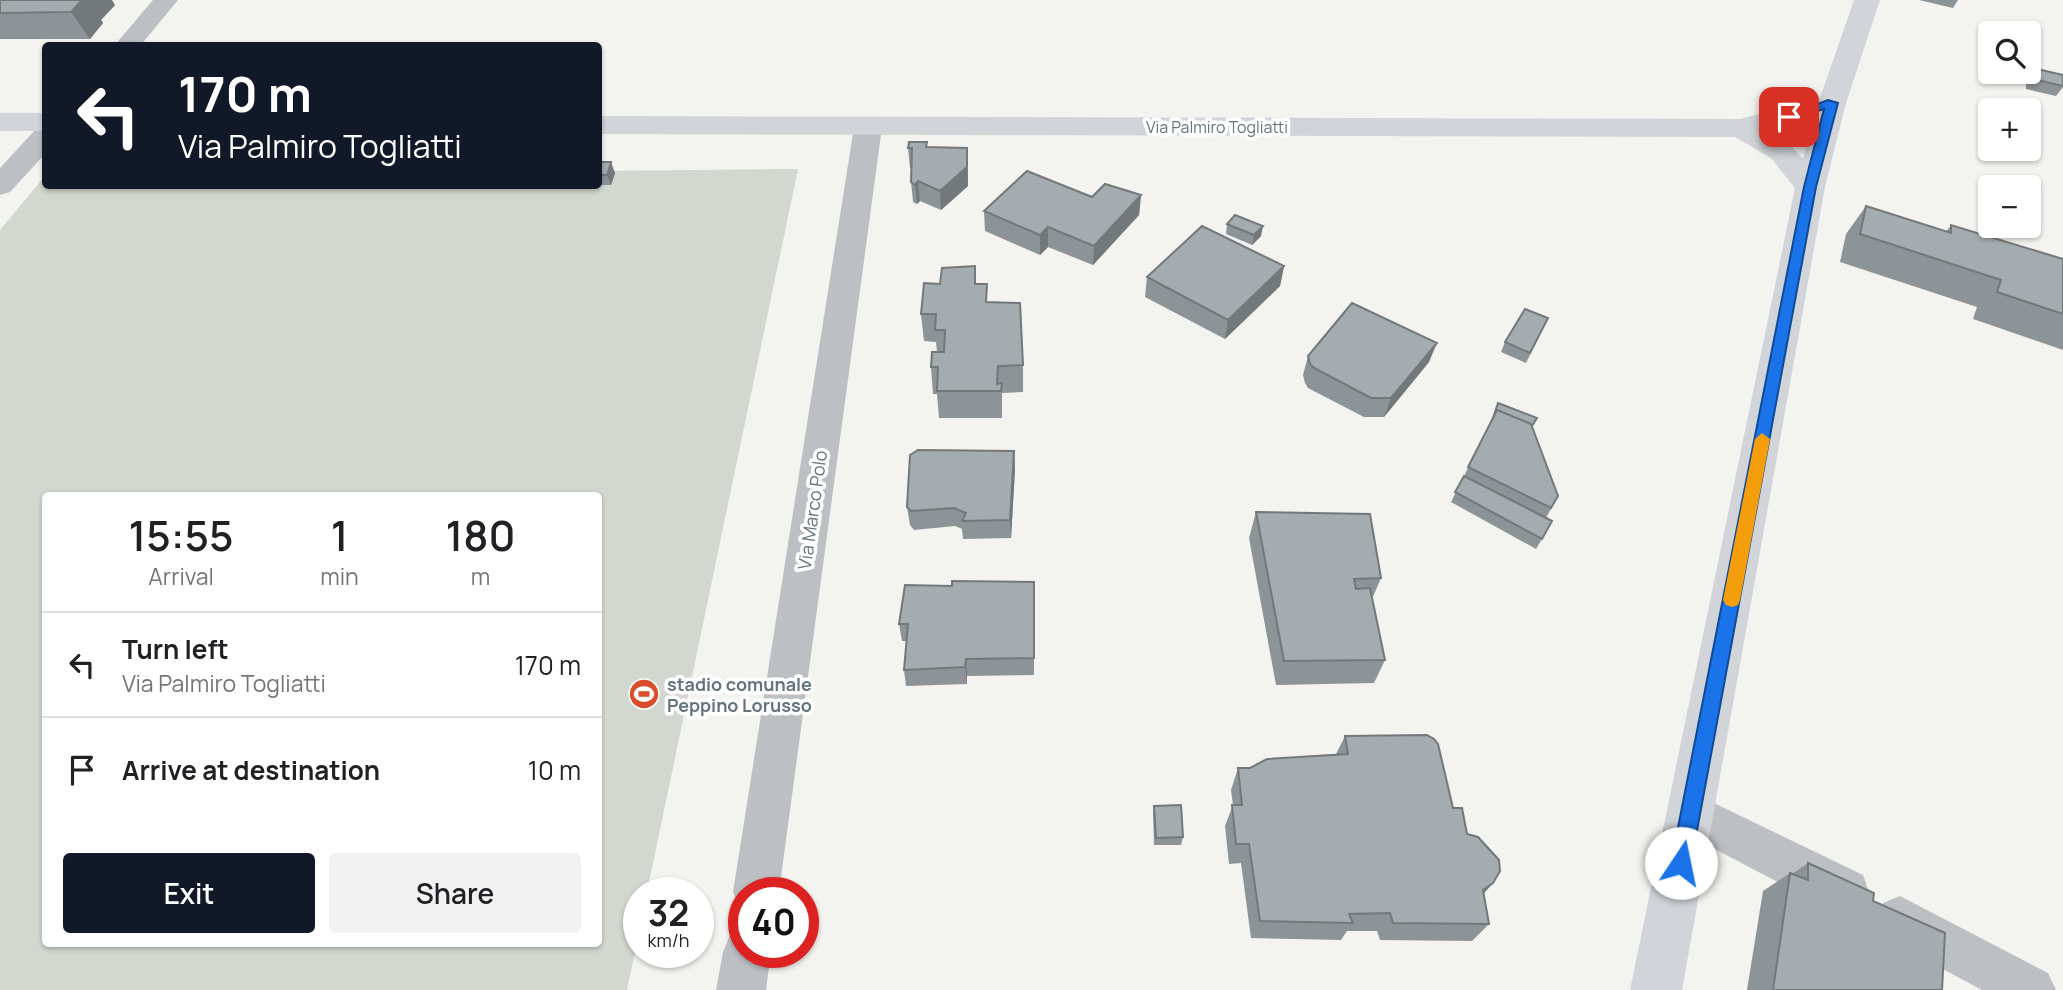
<!DOCTYPE html>
<html lang="en">
<head>
<meta charset="utf-8">
<style>
  :root { --surface:#fff; --page:#f2f2f2; --text:#202124; --muted:#757577; --line:#e0e0e0; --accent:#111827 }
  body { margin:0; font-family:Manrope,sans-serif; background:var(--page); color:var(--text); height:100vh; display:flex; flex-direction:column; font-size:26px; white-space:nowrap }
  * { box-sizing:border-box; margin:0 }
  p { font-size:23px; color:var(--muted) }
  .icon { flex:none; width:38px; height:38px; fill:none; stroke:currentColor; stroke-width:2; stroke-linecap:round; stroke-linejoin:round }
  .map { position:relative; flex:1; overflow:hidden }
  .panel { position:absolute; left:42px; top:492px; width:560px; height:455px; display:flex; flex-direction:column; background:var(--surface); border-radius:7px; box-shadow:0 2px 5px #0004 }
  .panel>* { flex:none }
  .banner { position:absolute; left:42px; top:42px; width:560px; height:147px; border-radius:7px; box-shadow:0 2px 5px #0004; background:#111827; color:#fff; overflow:hidden }
  .buttons { position:absolute; left:1978px; top:21px; display:grid; gap:14px }
  .buttons a { display:grid; place-items:center; width:63px; height:63px; border-radius:7px; background:var(--surface); box-shadow:0 2px 5px #0004; font-size:35px }
  .speed { position:absolute; left:623px; top:877px; display:flex; gap:14px; font-size:35px; font-weight:700; text-align:center }
  .speed>* { display:grid; place-content:center; width:91px; height:91px; border-radius:50%; background:var(--surface); box-shadow:0 2px 5px #0004; line-height:1 }
  .speed small { font-size:18px; font-weight:400 }
  .speed .limit { border:10px solid #d22; background:#fff; color:#111 }
  .pin { position:absolute; display:grid; place-items:center; width:60px; height:60px; color:#fff; margin:-30px; border-radius:14px; box-shadow:0 4px 10px #0006 }
  .me { position:absolute; width:77px; margin:-38px; rotate:11deg; stroke-linejoin:round; filter:drop-shadow(0 0 5px #0008) }
  .turn { display:flex; align-items:center; gap:24px; height:147px; padding:0 21px; font-size:32px }
  .turn .icon { width:91px; height:91px; stroke-width:2.5 }
  .turn b { display:block; font-size:49px; line-height:60px }
  .eta { display:flex; justify-content:space-evenly; align-items:center; height:119px; text-align:center }
  .eta b { font-size:42px; font-weight:600; line-height:49px }
  .action { display:flex; gap:14px; margin-top:auto; padding:14px 21px }
  .action a { flex:1; height:80px; border-radius:7px; background:var(--accent); color:#fff; font-size:28px; font-weight:600; line-height:80px; text-align:center }
  .action a+a { background:var(--page); color:var(--text) }
  ul { padding:0; list-style:none }
  li { display:flex; align-items:center; gap:21px; height:105px; padding:0 21px; border-top:2px solid var(--line) }
  li div { flex:1 }
  li b { display:block; font-size:26px }
  li em { font-style:normal }
  .map>svg:first-child { display:block }
</style>
</head>
<body>
<div class="map">
<svg width="2063" height="990" viewBox="0 0 2063 990">
  <rect width="100%" height="100%" fill="#f3f3ef"/>
  <path fill="#d2d8cf" fill-rule="evenodd" d="M798 169 647 892H639V933L627 990H0V230L45 176 46 186H598L599 171ZM46 495H598V943H46Z"/>
  <g fill="none" stroke-linecap="round" stroke-linejoin="round">
    <path fill="#bcc0c3" fill-rule="evenodd" d="M153 0H178L140 46H114Z
      M868 119 878 121 882 127 779 892H744V910L739 909 733 892 854 127 858 121Z
      M46 127V153L10 192 0 195V168L36 129Z
      M1691 792 1863 875 1869 892 1863 909 1846 915 1829 909 1675 828 1669 813 1675 798Z
      M1900 896 2048 973 2056 990H1982L1883 937 1876 920 1883 903Z
      M744 929V952H771L766 990H716L723 952 730 935Z"/>
    <path fill="#d1d5d9" fill-rule="evenodd" d="M1854 0H1880L1846 103 1825 187 1682 990H1630L1795 188 1771 158 1735 137 598 134V116L1740 119 1820 98ZM1814 117 1803 159 1791 146 1765 130Z
      M0 113H46V131H0Z"/>
  </g>
  <path fill="#8d9497" d="M0 0 115 5 101 20 103 23 90 39H0Z
    M1919 0H1958L1953 8Z
    M2033 68 2063 75V87L2056 96 2026 89V78Z
    M927 147 968 168V186L941 210 920 201 917 204 913 202 911 182 912 168H910L908 148Z
    M598 162 615 173 611 185H598Z
    M1141 195 1139 215 1093 265 1048 247 1040 255 985 231 984 211 1092 197Z
    M1866 206 1946 232 1951 225 2063 259V350L1973 319 1977 307 1840 262 1846 234Z
    M1227 224 1261 236 1252 245 1226 234Z
    M975 266 976 284 1023 365V392L1002 393V418H939L937 394H933L931 367 937 352 936 342 924 341 921 314 940 284Z
    M1284 266 1280 286 1225 339 1145 297 1147 277Z
    M1548 318 1526 363 1501 352 1505 342Z
    M1308 356 1429 362 1384 417H1364L1308 388 1305 383 1303 375Z
    M1498 403 1537 418 1532 427 1558 496 1546 518 1542 539 1536 549 1451 502 1489 426Z
    M1014 451 1015 469 1011 538 963 539 962 529 955 526 914 530 910 525 907 507Z
    M1256 512 1381 578 1372 599 1385 660 1374 683 1276 685 1249 538Z
    M1034 582V675L967 676V684L906 686 904 670 906 641H902L899 624 952 586Z
    M1345 736 1453 808 1493 883 1483 894 1489 924 1472 941 1380 940 1377 931H1347L1341 940 1251 938 1241 863 1229 864 1225 826 1233 805 1231 790 1238 768H1250L1336 754Z
    M1154 806 1183 837 1181 845H1154L1153 813Z
    M1808 863 1873 901 1942 990H1747L1763 891 1790 873 1792 874Z"/>
  <path fill="#73787b" d="M81 0H112L115 5 101 20 103 23 90 39 71 12Z
    M967 148 968 186 941 210 940 191Z
    M611 162 615 173 611 185 607 175Z
    M918 181 920 201 917 204 915 185Z
    M1141 195 1139 215 1093 265 1094 246Z
    M1263 226 1261 236 1252 245 1254 235Z
    M1048 227V247L1040 255V235Z
    M1284 266 1280 286 1225 339 1228 320Z
    M1437 343 1429 362 1384 417 1391 398Z
    M1014 451 1015 469 1011 538 1010 520Z
    M966 659 967 676V684L965 667Z
    M1493 883 1476 902 1483 890Z"/>
  <path fill="#a4acb0" stroke="#73787b" stroke-width="2" d="M0 0H82L71 12 0 13Z
    M2033 68 2063 75V86L2033 79Z
    M909 142H927L926 147 967 148V167L940 191 918 181 915 185 911 182 912 148H908Z
    M598 162H611L607 175H598Z
    M1027 171 1092 197 1105 184 1141 195 1094 246 1048 227 1040 235 984 211Z
    M1866 206 1951 233V225L2063 259V314L1997 292 2001 280 1860 234Z
    M1235 215 1263 226 1254 235 1227 224Z
    M1202 226 1284 266 1228 320 1147 277Z
    M975 266V284H987L986 302 1020 303 1023 365 998 366 997 384 1002 383 1001 391H937L938 367H931L932 352H944L945 330H935L936 314H921L924 283 940 284 942 268Z
    M1352 303 1437 343 1391 398H1371L1314 368 1310 364 1308 356Z
    M1525 309 1548 318 1530 353 1505 342Z
    M1498 403 1537 418 1532 426 1531 424 1497 410 1493 418Z
    M1497 410 1531 424 1558 496 1551 508 1468 467Z
    M918 450 1014 451 1010 520 962 521 966 513 954 508 911 511 907 507 910 455Z
    M1464 476 1552 521 1542 539 1455 492Z
    M1256 512 1370 514 1381 578 1354 579 1356 589 1370 588 1385 660 1284 661Z
    M952 581 1034 582V658L966 659 965 667 904 670 908 624H899L905 585 952 586Z
    M1427 735 1434 739 1438 744 1453 808H1462L1467 834 1478 837 1499 860 1500 871 1493 883 1483 890 1489 924 1393 923 1390 913 1349 914 1353 923 1260 921 1249 844H1236L1232 805H1242L1238 768H1250L1267 759 1348 754 1345 736Z
    M1181 805 1183 837 1156 838 1154 806Z
    M1808 863 1874 893 1873 901 1945 933 1942 990H1773L1790 873 1808 880Z"/>
  <path fill="#1a73e8" stroke="#114b97" stroke-width="2" d="M1828 100 1838 103 1816 187 1691 863 1688 870 1681 873 1674 870 1671 863 1804 187 1824 109 1789 120 1783 117Z"/>
  <path fill="#f59e0b" d="M1762 433 1770 439 1740 600 1738 605 1732 607 1726 605 1723 600 1755 439Z"/>
  <defs>
    <g id="stadium-disc" transform="scale(1.575)"><circle r="9.5" fill="#d94d2a" stroke="#fff"/><path d="M0-5a6.5 5 0 1 0 0 10a6.5 5 0 1 0 0-10ZM-3.5-1.8h7v3.6h-7Z" fill="#fff"/></g>
  </defs>
  <g fill-rule="evenodd">
    <use href="#stadium-disc" x="644" y="694"/>
  </g>
  <g text-anchor="middle" dominant-baseline="central" stroke-width="7" stroke-linejoin="round" paint-order="stroke">
    <g font-size="16" fill="#64747f" stroke="#fff">
      <text x="1217" y="127">Via Palmiro Togliatti</text>
    </g>
    <g font-size="18" fill="#64747f" stroke="#fff">
      <text transform="translate(812 510) rotate(-82)">Via Marco Polo</text>
    </g>
    <g font-size="18" font-weight="bold" fill="#64747f" stroke="#fff" text-anchor="start">
      <text x="667" y="684">stadio comunale<tspan x="667" dy="21">Peppino Lorusso</tspan></text>
    </g>
  </g>
</svg>
<div class="buttons">
<a><svg class="icon" aria-label="search" viewBox="0 0 24 24"><circle cx="10" cy="10" r="6"/><path d="M15 15l6 6"/></svg></a>
<a>+</a>
<a>−</a>
</div>
<div class="speed"><div>32<small>km/h</small></div><div class="limit">40</div></div>
<div class="pin" style="left:1789px;top:117px;background:#d93025"><svg class="icon" aria-label="arrive" viewBox="0 0 24 24"><path d="M6 21V4h12l-3 4 3 4H6"/></svg></div>
<svg class="me" style="left:1681px;top:863px" viewBox="-20 -20 40 40"><circle r="19" fill="#fff"/><path d="M0-13L10 11 0 6-10 11z" fill="#1a73e8"/></svg>
<div class="banner">
<div class="turn"><svg class="icon" aria-label="left" viewBox="0 0 24 24"><path d="M17 20v-9H6M10 6l-5 5 5 5"/></svg><div><b>170 m</b>Via Palmiro Togliatti</div></div>
</div>
<section class="panel">
<div class="eta">
<div><b>15:55</b><p>Arrival</p></div>
<div><b>1</b><p>min</p></div>
<div><b>180</b><p>m</p></div>
</div>
<ul>
<li><svg class="icon" aria-label="left" viewBox="0 0 24 24"><path d="M17 20v-9H6M10 6l-5 5 5 5"/></svg><div><b>Turn left</b><p>Via Palmiro Togliatti</p></div><em>170 m</em></li>
<li><svg class="icon" aria-label="arrive" viewBox="0 0 24 24"><path d="M6 21V4h12l-3 4 3 4H6"/></svg><div><b>Arrive at destination</b></div><em>10 m</em></li>
</ul>
<div class="action"><a>Exit</a><a>Share</a></div>
</section>
</div>
</body>
</html>
